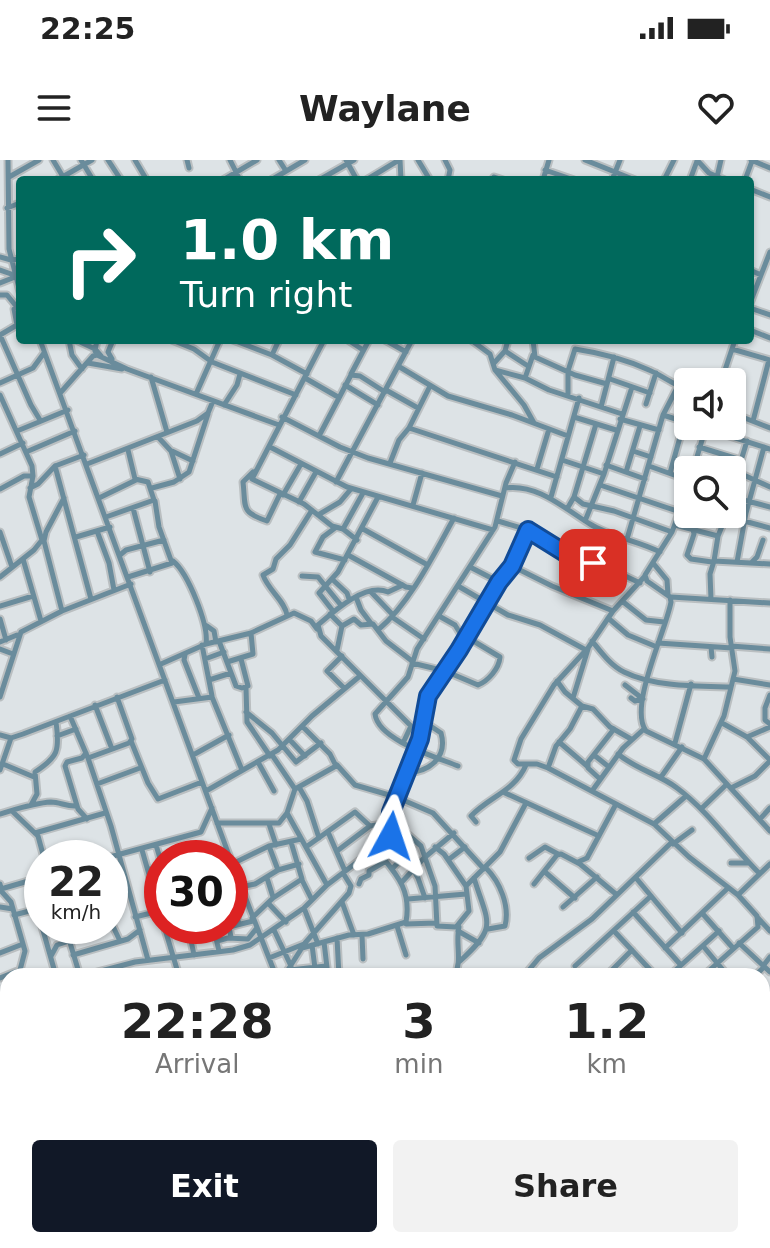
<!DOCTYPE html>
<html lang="en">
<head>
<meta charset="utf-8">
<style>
  :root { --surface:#fff; --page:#f2f2f2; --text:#222; --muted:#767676; --accent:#111827 }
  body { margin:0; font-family:"DejaVu Sans",sans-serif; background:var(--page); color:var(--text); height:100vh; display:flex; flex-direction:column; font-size:30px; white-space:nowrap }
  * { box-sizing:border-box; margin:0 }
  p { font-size:26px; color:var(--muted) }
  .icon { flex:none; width:44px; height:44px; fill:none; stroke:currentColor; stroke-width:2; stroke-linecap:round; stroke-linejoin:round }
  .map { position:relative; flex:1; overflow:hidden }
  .details { position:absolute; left:0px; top:808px; width:770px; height:280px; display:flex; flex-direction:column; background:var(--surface); border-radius:24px 24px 0 0; box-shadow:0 2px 6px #0004 }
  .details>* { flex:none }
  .hud { position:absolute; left:16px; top:16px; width:738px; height:168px; border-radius:8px; box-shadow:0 2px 6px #0004; background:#00695c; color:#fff; overflow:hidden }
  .tools { position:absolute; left:674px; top:208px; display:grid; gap:16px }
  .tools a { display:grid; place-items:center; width:72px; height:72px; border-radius:8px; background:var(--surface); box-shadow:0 2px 6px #0004; font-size:40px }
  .speed { position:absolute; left:24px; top:680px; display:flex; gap:16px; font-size:40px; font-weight:700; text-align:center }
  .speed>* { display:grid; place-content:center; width:104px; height:104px; border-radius:50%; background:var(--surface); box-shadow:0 2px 6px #0004; line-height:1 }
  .speed small { font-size:20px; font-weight:400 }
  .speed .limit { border:12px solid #d22; background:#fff; color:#111 }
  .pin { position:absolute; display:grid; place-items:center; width:68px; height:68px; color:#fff; margin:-34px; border-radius:16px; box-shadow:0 4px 12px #0006 }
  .me { position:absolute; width:88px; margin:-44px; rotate:5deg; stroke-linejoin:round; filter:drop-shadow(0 0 6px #0008) }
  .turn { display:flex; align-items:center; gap:28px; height:168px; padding:0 32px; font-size:36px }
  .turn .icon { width:104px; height:104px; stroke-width:2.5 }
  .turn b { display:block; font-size:56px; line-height:68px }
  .eta { display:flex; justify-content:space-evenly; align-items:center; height:136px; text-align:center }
  .eta b { font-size:48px; font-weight:700; line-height:56px }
  .action { display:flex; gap:16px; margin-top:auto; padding:16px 32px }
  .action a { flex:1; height:92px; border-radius:8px; background:var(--accent); color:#fff; font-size:32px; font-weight:700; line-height:92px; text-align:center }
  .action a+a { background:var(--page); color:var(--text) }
  .status { display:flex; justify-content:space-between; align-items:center; height:56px; padding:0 40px; background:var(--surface); direction:ltr }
  .status svg { height:22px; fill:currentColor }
  header { display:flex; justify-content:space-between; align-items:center; height:104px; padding:0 32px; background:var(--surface); font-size:36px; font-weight:700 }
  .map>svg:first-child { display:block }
</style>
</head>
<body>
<div class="status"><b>22:25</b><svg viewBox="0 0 49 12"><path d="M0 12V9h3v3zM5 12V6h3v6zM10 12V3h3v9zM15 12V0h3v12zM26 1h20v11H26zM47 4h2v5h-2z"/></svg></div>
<header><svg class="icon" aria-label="menu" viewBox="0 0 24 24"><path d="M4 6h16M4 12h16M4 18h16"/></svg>Waylane<svg class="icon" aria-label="heart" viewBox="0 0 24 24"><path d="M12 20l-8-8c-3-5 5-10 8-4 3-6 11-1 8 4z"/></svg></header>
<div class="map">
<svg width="770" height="1088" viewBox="0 0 770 1088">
  <rect width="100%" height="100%" fill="#dde3e6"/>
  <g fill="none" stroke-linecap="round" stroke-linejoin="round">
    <g stroke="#babfc1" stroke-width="9">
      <path id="minor" d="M8 0 9 89 20 132
        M53 0 65 20
        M81 0 93 20
        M108 0 121 20
        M135 0 145 17 143 20
        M187 0 189 8
        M230 0 240 20
        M279 0 286 11
        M346 0 357 20
        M400 0 401 20
        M418 0 430 20
        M445 0 450 10 448 20
        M585 0 635 20
        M697 0 709 13 725 20
        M751 0 770 8
        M545 10 574 20
        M9 17 39 0
        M717 17 721 0
        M57 20 92 0
        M223 20 257 0
        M271 20 305 0
        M319 20 354 0
        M366 20 399 0
        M492 20 494 17 503 20
        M543 20 549 0
        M612 20 620 0
        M664 20 674 0
        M690 20 697 1
        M745 20 752 1
        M750 29 770 37
        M7 48 20 43
        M0 97 11 100 20 99
        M0 110 14 115
        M750 110 761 115
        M0 123 15 117
        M0 135H7L16 146
        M750 143 770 92
        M750 148 770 155
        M750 170 770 178
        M0 175 31 245 40 260
        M0 175 17 165 14 149 20 145
        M40 180 230 698
        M69 180 72 195 82 209
        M76 180 95 189 101 196
        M172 180 194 189 212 202 296 235
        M233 180 272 195 307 214
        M324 180 252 319 304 344 332 366 343 369 357 380
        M348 180 363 190
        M385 180 406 192
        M471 180 490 194 495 210 524 245 534 263
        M533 180 535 197 575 215 607 224 614 197
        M732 189 770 200
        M95 191 97 180
        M505 191 528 206
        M272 195 279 180
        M112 199 108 192 113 180
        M88 203 122 209
        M494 203 505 191 508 180
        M398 206 448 236 512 255 568 276
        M495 210 525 218 549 230 622 254
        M351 214 369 180
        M151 217 167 272
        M305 218 338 237
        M525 218 533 195
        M610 219 650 233
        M721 222 735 180
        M0 223 33 208 44 193
        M345 225 378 245
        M386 230 418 248
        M61 232 93 196 97 195 127 209 279 265
        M196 234 220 180
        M568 234V211L575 189C601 193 625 199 649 210 663 216 674 225 688 230
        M0 235 32 306 33 316 29 337 42 380 34 390 0 417
        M646 244 656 213
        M224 245 237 225 240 214
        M601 247 607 224
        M732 253 770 268
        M663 255 688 263
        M282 257 340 287 368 298 502 336
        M574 257 616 270
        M620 259 659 270
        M753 261 769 200
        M698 266 770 289
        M409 268 430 226
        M17 271 68 250
        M319 276 351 215 360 216 385 232
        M158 277 171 291 180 319
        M270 287 347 327 493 370
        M699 287 741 300
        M172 291 193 301
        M633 291 651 297
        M26 292 75 271
        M0 294 23 283
        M84 295 55 306 91 439
        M562 300 604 314
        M390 303 399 280 409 268 557 317
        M87 304 197 261 208 253 213 241
        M606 305 645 319
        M649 306 688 320
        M693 307 705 310
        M537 309 549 269
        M693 310 706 267
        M253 312 243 322C246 347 240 352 267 361L280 334
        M626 312 640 266
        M737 312 770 327
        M670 313 684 263
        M336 322 412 180
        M600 325 680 352
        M30 328 38 324 55 306
        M152 328 174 322 189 312 208 254
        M505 328C537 323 565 349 590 364 611 377 638 381 660 392
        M0 329 24 316H33
        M688 329 672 372 645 415 647 421 670 437 671 442C666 471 628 547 646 571L704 599 770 671
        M732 330 747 281
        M283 335 301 304
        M551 337 579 238
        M574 337 583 344 614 351 672 372
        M732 337 770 347
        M99 338 136 320
        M299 342 316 312
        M413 345 422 313
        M133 348 150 412
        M567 349 574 337 596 264
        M713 354 725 358
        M318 355 340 342 351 329
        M106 357 154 340 148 322 135 319 128 290
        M498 361 528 370 577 400 602 405 640 423
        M585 361 604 314 632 227
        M744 361 770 368
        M675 365 718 376
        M335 368 323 377 315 392 345 400
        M343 369 363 333
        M363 369 426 404
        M693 370 694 374 687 395 691 399 712 402
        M97 371 109 403 114 430
        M0 372 12 407
        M76 377 110 367
        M627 379 663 255 677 228
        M120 395 126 390 164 380
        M348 395 406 427 412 428
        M23 399 41 461
        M173 401C188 413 209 465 206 484
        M714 401 718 376 727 354
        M737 402 746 353 764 287
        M752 402 757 397 763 380
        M653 403 667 420 668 435
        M512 406 552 426 613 451
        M470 407 499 422
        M302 416 318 417 340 444
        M645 416 613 451 588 488 554 525 521 579 514 600 518 604H537L548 608 654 664 689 697 738 735 757 756 758 767 703 816
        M128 417 172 403 159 367 155 341
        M333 420 347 433 349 439
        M403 425 388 432C366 422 334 451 318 465L321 476 411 566 403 583
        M458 426 508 455 540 465 586 490
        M371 432 393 455
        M356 437 361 450 370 462
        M671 437 770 443
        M711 439 710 414 714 401 770 404
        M622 441 646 460 664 462
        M0 446 33 436
        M62 451 44 381 46 372 64 338
        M333 451 319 433 338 412 378 337
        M330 454 342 466 354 459 361 465 373 464 386 481 412 501
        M287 455C285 441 268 430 263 415L273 409 276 399 290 385 312 350
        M392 457 424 479
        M608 458 628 475 657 487
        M0 459 6 480
        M207 466 214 471 216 482
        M379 469C410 443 434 394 454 358
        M219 481 236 526 242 528 248 526 241 499
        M592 481C601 492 611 506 624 512 654 527 698 526 731 527
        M0 482 17 475
        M658 483 732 488
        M202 485 212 536
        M731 486 770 489
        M711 487 712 497
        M0 489 13 494
        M337 490 342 466
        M185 495 184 500 199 538
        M342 496 327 511 344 528
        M205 499 224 492
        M227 502 253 494 251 473
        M412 503 445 511 478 525C488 521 499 509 500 497L460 473 455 465 439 456
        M161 504 206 484 251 473 294 453 311 461 317 469
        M733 519 770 525
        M209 520 231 513
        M557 521 565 532 582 546 593 549 610 567 631 579
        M625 525 643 539
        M246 528 247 562 270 596
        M770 535 765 548V560L770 564
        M0 537 21 472 62 451 131 424
        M573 538 588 489
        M631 538 635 541 642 539
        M174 542 212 537 242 610
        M95 545 112 589
        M246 552 272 573 296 602 321 583
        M70 556 88 598 111 666 148 800
        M722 563 747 577 769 599
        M302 566 330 594 336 606 295 629 287 653 327 725
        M0 575 11 578 23 574 165 520
        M57 576 76 569
        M747 577 770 567
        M289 579 305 596
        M131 581 148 623 158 639 202 622
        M559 582 587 606
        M675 583 691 524
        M86 593 82 598 67 602 65 606 78 649 87 659
        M618 594C637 610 659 614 677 628 708 651 732 686 759 713
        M193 595 229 575
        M272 595 295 629
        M594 595 609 607
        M88 598 129 583 132 579 117 537
        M704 599 724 556 735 511 730 477V440
        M258 602 274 631
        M3 604 34 617
        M337 605 355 625 396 637 433 653 484 709
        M458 606C436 597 378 580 375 554L408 517 417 489 495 367 506 323 515 302
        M548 608 556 586 570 569 582 546
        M0 610 11 578
        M406 613C429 612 448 598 441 573L423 561
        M661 617 682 587
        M600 619 588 608V602L614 569
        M97 624 140 608
        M299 627 307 641 319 678
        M731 628 755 616 770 601
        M206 631 278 590 312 556 360 516
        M592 631 623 588 644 569
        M505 633 599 676
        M31 645 37 634 35 612C58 597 60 591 56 562
        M701 649 727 624
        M12 651 38 676 44 698
        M0 654C17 649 33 643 51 642 60 642 67 647 77 646
        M760 659 770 648
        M476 662 471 656C489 637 515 631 526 605
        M217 663H279L287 653
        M269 664 276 685
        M654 664 686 636
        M396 669 406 673 421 686 435 726 437 766 456 767 469 751 466 726 500 692 526 643
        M328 672 345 711
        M35 673 105 653
        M673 684 692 670
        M156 685 162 705
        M306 687 355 652 370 666
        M435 687 444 694 466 726
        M142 690 162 760
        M337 691 370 666 390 663
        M405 695 418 718 425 738
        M106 698 201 672 212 648
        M192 698 226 689
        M230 698 276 816
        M529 698 545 687 558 694
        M448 700 465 687
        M578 702 587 698 616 644
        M731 703H749
        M232 704 269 686 301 679
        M486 708C500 722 510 746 505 766L488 769
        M148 709H162
        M392 709 405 695 396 681 400 670
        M278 710 299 704
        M545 712 575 738
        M267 718 273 737
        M636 718 682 773
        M302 720 312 740
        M29 721 56 816
        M401 723 424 698 454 673
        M0 724 2 732 11 742 25 791 20 810 0 818
        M359 724 361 719 369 715V711L386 701
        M534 724 557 695 561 694 580 704 617 735
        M1 729 42 717
        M230 729 255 724 278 710 269 686
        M738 735 770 704
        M408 739 466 734
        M342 742 354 775
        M268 743 286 762
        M230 745 246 741
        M234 746 239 764
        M0 747 13 749
        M563 747 597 717
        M110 748V760
        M304 748 318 784
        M633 752 680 804
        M702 753 733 788
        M14 755 37 749
        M135 757 159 751
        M757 757 770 771
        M252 758 273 738 302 719 291 682
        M110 760 120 781
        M406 764 436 763
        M65 766 80 816
        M164 766 179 816
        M188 766 194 795
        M213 766 219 791
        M397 766 406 795
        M274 770 291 806
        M458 771 479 783
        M614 771 656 816
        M362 775 363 799
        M231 777 229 767 253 761
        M337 778 339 816
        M217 781 228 778 248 779 256 769
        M63 782 68 775 97 766
        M324 782 328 816
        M739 783 770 812
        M312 785 316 816
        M703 786 728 816
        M302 788 349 775 368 774 406 762C412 728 395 713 375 688
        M665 788 728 728
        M0 793 23 784
        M73 795 128 779 140 770
        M51 796 57 785 66 782
        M269 798 304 784
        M459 802C499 766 488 764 474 718
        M575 806 651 736
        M763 806 770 797
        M290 810 326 806
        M82 816 135 802 233 790 250 785 304 748 327 725 394 674 396 669 389 660 391 652 420 579 428 536 459 490 499 422 512 406 528 370
        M284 816 305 783 349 733 351 726 343 713
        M454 816C463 801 455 784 459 767
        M524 816 539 798 592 759 672 682
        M606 816 632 790
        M669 816 719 771
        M755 816 764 807
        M0 842 8 839
        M762 842 770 835
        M762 856 770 864
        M0 859 8 861
        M762 915 770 907
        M0 921 7 934 0 940
        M0 946 8 943
        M762 954 770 945
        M0 960 5 965 8 976
        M762 986 763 987
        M0 1003 8 1000
        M0 1031 8 1027
        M0 1061 8 1076
        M9 1080 12 1088
        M116 1080 119 1088
        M168 1080 170 1088
        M188 1080 199 1088
        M363 1080 366 1088
        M401 1080 405 1088
        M528 1080 529 1088
        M671 1080 675 1088
        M744 1080V1088
        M545 1081 577 1082
        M691 1081 707 1088
        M612 1087 666 1080
        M1 1088 11 1084
        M29 1088 47 1082
        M310 1088 313 1080
        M533 1088 537 1080
        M572 1088 578 1081 594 1083"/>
    </g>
    <use href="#minor" stroke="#6a8c9c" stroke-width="5"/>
  </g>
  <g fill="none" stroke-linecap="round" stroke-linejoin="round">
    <g stroke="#114b97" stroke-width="20">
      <path id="route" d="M391 676 396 672 390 663 391 652 420 579 428 536 459 490 499 422 512 406 528 370 573 398 593 403"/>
    </g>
    <use href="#route" stroke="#1a73e8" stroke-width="14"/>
  </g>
</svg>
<div class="tools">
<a><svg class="icon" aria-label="sound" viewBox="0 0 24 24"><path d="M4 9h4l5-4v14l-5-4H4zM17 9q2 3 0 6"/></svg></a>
<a><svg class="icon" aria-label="search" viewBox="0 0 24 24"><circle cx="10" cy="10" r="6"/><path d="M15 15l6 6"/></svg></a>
</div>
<div class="speed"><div>22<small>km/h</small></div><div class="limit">30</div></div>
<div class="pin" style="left:593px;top:403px;background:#d93025"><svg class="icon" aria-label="arrive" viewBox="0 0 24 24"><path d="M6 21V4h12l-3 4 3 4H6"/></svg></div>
<svg class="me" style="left:391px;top:676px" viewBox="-20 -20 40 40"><path d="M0-17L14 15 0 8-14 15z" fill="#1a73e8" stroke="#fff" stroke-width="4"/></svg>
<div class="hud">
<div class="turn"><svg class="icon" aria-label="right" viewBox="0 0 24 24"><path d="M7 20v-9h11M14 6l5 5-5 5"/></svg><div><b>1.0 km</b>Turn right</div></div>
</div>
<section class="details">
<div class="eta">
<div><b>22:28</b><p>Arrival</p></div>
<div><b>3</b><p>min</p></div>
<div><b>1.2</b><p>km</p></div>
</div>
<div class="action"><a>Exit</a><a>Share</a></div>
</section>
</div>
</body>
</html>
